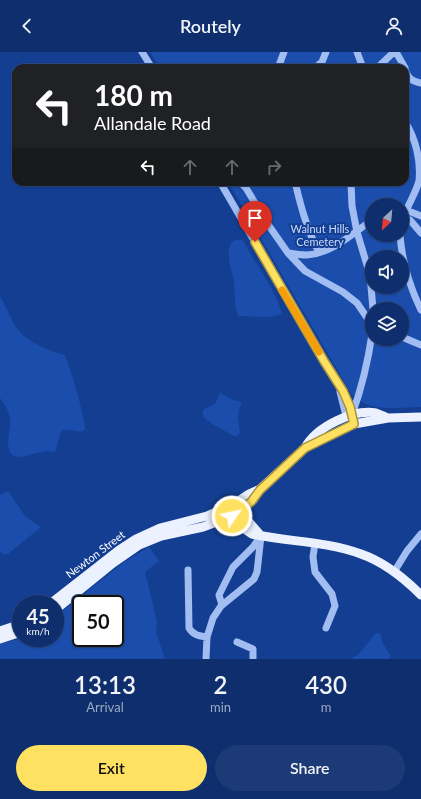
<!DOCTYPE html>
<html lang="en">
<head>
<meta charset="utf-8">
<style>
  :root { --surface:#0e2e6e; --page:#1c3a76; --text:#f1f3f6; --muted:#9ba8c2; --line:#2e4a81; --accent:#ffe162 }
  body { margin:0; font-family:Lato,sans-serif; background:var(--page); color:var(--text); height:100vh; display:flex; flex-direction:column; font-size:15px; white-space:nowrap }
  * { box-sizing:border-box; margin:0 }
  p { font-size:13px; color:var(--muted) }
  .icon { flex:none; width:22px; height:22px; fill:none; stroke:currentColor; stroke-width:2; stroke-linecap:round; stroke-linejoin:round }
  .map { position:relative; height:607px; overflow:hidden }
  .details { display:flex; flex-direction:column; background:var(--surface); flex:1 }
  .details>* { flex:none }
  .guide { position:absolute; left:12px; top:12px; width:397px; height:122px; border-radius:12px; box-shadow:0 1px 3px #0004,0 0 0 1px var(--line); background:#202124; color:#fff; overflow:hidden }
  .needle { width:26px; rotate:206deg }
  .controls { position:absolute; left:365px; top:146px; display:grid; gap:8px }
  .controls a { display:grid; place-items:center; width:44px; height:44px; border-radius:50%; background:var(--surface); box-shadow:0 1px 3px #0004,0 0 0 1px var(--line); font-size:20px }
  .speed { position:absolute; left:12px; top:543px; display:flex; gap:8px; font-size:20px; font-weight:700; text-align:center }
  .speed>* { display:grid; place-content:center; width:52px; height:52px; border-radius:50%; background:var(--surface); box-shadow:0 1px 3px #0004,0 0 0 1px var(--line); line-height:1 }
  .speed small { font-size:10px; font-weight:400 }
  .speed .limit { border:2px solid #111; border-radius:6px; background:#fff; color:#111 }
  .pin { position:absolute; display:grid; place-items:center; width:34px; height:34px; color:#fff; margin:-41px -17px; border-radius:50% 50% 50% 0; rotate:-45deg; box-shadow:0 0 4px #0007 }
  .pin .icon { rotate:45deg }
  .me { position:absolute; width:44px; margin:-22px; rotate:56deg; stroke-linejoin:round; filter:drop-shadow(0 0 3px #0008) }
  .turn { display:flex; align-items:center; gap:14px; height:84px; padding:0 16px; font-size:18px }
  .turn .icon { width:52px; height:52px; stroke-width:2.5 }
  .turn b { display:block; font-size:28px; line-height:34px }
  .lanes { display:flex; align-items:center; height:38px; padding:0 16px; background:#0003; justify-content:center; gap:20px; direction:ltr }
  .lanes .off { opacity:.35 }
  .eta { display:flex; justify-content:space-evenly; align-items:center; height:68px; text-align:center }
  .eta b { font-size:24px; font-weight:600; line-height:28px }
  .button { display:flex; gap:8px; margin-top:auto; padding:8px 16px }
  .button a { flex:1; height:46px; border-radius:24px; background:var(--accent); color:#111; font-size:16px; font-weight:600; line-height:46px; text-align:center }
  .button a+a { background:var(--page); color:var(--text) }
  header { display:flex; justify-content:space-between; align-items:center; height:52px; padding:0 16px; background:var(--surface); font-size:18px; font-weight:600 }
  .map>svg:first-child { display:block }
</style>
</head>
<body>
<header><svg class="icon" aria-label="back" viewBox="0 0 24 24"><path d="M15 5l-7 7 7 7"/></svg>Routely<svg class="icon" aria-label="person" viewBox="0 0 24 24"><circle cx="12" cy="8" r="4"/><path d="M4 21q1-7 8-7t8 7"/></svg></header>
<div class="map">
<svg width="421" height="607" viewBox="0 0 421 607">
  <rect width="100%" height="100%" fill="#133e92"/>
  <path fill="#1b4eac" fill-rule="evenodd" d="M150 0H421V355C398 355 370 361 352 343L228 130H405V16H160ZM372 153H402V183H372ZM372 205H402V235H372ZM372 257H402V287H372Z
    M236 188H241L244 190C257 215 273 233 282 261L281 263 268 265 238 264C234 251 235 242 234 229 232 218 226 205 230 194 231 190 233 189 236 188Z
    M0 245C5 250 10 267 16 275 24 287 39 294 52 299 56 301 60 301 64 303 70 313 85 365 85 377L83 379C75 381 68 375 61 379L55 400C39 397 31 405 17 405 1 400 12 377 10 366 8 358 5 352 0 346Z
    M220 341 233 348 242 350 239 357 238 365 240 381 237 384H234C228 380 205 370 203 363 202 361 203 359 204 357 216 351 215 354 220 341Z
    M8 439 25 464 41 475 8 502H3L0 500V443Z
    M149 495 159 509 145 520 157 570 156 580 165 607H0V592L21 586H55V565L124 510ZM81 552H115V586H81Z
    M376 581H378L381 582 382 590 391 604 389 607H351L359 602Z"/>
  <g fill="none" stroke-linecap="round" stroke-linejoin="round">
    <path stroke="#a1bdf2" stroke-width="7" d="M142 0 152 16
      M357 0 363 16
      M396 0 405 16
      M278 16 284 0
      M315 16 322 10 326 0
      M377 16 394 0
      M405 17C408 26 411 29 421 31
      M220 130 324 309 343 339 350 355 353 368
      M240 130 246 136 267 171 288 201 305 219 343 240 357 251 372 273
      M295 130C301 155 307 178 319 200
      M351 130 352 154 357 180 370 223 373 257
      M406 158 421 164
      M402 165 410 168 421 181
      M402 172C405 156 415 144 419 129 421 109 416 87 405 70
      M400 183C402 210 409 233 421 258
      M288 201C294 202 301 203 307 203 333 201 352 182 372 168
      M402 285 421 293
      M340 340 345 360 350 367
      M352 363C362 335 368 310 372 282
      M315 491 313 505 315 520 332 542 335 554 326 576
      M188 518 189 576C193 583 199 584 207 585
      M394 520 407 499 421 482
      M222 553 219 543 233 515 253 495 260 485
      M237 590 253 597V607
      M206 607 207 585 213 566 221 554 254 527 257 520 261 484"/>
    <path stroke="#ecf1ff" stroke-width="9" d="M305 396 354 372 388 366 421 365
      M236 455 261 484
      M229 460 246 478 252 482C288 490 326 489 361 502 384 510 404 526 421 543
      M50 552 119 498 136 487 160 476 207 464 234 452 249 442 260 437
      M55 558 113 511 139 493 161 484 203 475 224 467 240 459 253 448 260 437 305 396C316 375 353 357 376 361 380 362 385 365 388 366
      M0 579 21 572
      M0 587 21 580"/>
  </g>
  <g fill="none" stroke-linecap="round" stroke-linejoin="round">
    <g stroke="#a69240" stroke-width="10">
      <path id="route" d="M232 464 251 450 260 438 305 396 354 372 350 355 343 339 324 309 255 190"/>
    </g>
    <use href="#route" stroke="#ffe162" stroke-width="7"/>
    <path stroke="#f59e0b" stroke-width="7" d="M282 238 319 300"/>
  </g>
  <g text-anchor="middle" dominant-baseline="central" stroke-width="4" stroke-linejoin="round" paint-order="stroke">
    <g font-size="11" fill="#c8dbfd" stroke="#133e92">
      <text x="320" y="176">Walnut Hills<tspan x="320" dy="13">Cemetery</tspan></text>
    </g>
    <g font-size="11" fill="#fff" stroke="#133e92">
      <text transform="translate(95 502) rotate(-37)">Newton Street</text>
    </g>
  </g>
</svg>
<div class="controls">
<a><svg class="needle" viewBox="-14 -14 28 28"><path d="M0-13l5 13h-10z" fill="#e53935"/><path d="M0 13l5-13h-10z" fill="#9ba8c2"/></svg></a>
<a><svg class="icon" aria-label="sound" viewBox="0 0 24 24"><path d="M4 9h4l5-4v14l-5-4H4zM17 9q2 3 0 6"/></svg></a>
<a><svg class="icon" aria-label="layers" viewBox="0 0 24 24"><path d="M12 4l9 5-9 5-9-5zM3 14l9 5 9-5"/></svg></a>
</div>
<div class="speed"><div>45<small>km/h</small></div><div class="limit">50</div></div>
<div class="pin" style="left:255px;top:190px;background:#d93025"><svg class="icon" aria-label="arrive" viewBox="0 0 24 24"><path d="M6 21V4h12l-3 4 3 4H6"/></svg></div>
<svg class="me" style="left:232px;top:464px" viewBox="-20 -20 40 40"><circle r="17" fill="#ffe162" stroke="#fff" stroke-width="3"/><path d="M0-11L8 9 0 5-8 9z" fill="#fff"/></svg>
<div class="guide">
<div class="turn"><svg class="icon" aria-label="left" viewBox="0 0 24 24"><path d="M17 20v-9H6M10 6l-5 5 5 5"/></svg><div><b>180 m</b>Allandale Road</div></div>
<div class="lanes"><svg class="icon" aria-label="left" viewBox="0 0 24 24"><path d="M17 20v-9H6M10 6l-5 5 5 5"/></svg><svg class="icon off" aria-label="ahead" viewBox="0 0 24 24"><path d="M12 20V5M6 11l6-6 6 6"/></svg><svg class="icon off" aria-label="ahead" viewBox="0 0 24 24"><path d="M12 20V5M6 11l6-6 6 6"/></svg><svg class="icon off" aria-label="right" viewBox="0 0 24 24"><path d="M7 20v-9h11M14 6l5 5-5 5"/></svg></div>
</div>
</div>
<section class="details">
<div class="eta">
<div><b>13:13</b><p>Arrival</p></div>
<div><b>2</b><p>min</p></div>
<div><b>430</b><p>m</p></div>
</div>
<div class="button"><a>Exit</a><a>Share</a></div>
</section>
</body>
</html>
